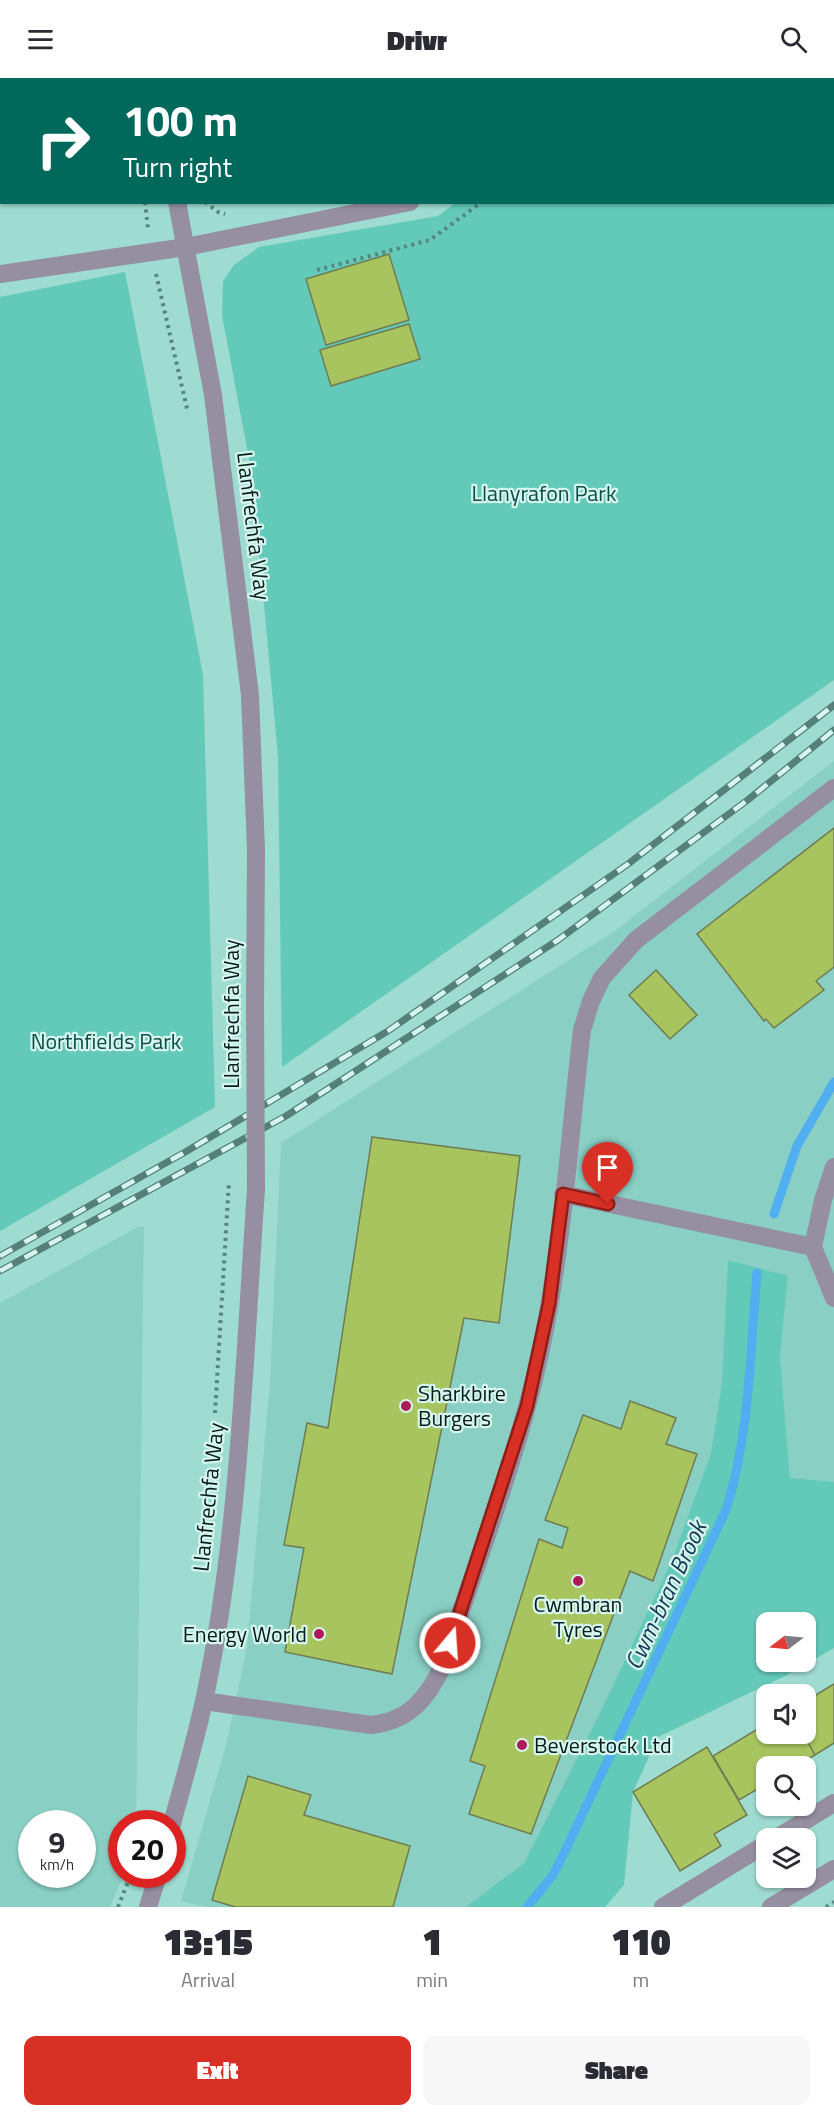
<!DOCTYPE html>
<html lang="en">
<head>
<meta charset="utf-8">
<style>
  :root { --surface:#fff; --page:#f7f7f7; --text:#2b2b33; --muted:#7c7c81; --accent:#d93025 }
  body { margin:0; font-family:"Titillium Web",sans-serif; background:var(--page); color:var(--text); height:100vh; display:flex; flex-direction:column; font-size:22px; white-space:nowrap }
  * { box-sizing:border-box; margin:0 }
  p { font-size:20px; color:var(--muted) }
  .icon { flex:none; width:33px; height:33px; fill:none; stroke:currentColor; stroke-width:2; stroke-linecap:round; stroke-linejoin:round }
  .map { position:relative; height:1829px; overflow:hidden }
  .drawer { display:flex; flex-direction:column; background:var(--surface); flex:1 }
  .drawer>* { flex:none }
  .banner { position:absolute; left:0px; top:0px; width:834px; height:126px; box-shadow:0 2px 4px #0004; background:#00695c; color:#fff; overflow:hidden }
  .needle { width:39px; rotate:254deg }
  .buttons { position:absolute; left:756px; top:1534px; display:grid; gap:12px }
  .buttons a { display:grid; place-items:center; width:60px; height:60px; border-radius:12px; background:var(--surface); box-shadow:0 2px 4px #0004; font-size:30px }
  .speed { position:absolute; left:18px; top:1732px; display:flex; gap:12px; font-size:30px; font-weight:700; text-align:center }
  .speed>* { display:grid; place-content:center; width:78px; height:78px; border-radius:50%; background:var(--surface); box-shadow:0 2px 4px #0004; line-height:1 }
  .speed small { font-size:15px; font-weight:400 }
  .speed .limit { border:9px solid #d22; background:#fff; color:#111 }
  .pin { position:absolute; display:grid; place-items:center; width:51px; height:51px; color:#fff; margin:-62px -26px; border-radius:50% 50% 50% 0; rotate:-45deg; box-shadow:0 0 6px #0007 }
  .pin .icon { rotate:45deg }
  .me { position:absolute; width:66px; margin:-33px; rotate:18deg; stroke-linejoin:round; filter:drop-shadow(0 0 4px #0008) }
  .turn { display:flex; align-items:center; gap:21px; height:126px; padding:0 24px; font-size:27px }
  .turn .icon { width:78px; height:78px; stroke-width:2.5 }
  .turn b { display:block; font-size:42px; line-height:51px }
  .eta { display:flex; justify-content:space-evenly; align-items:center; height:102px; text-align:center }
  .eta b { font-size:36px; font-weight:800; line-height:42px }
  .cta { display:flex; gap:12px; margin-top:auto; padding:12px 24px }
  .cta a { flex:1; height:69px; border-radius:12px; background:var(--accent); color:#fff; font-size:24px; font-weight:800; line-height:69px; text-align:center }
  .cta a+a { background:var(--page); color:var(--text) }
  header { display:flex; justify-content:space-between; align-items:center; height:78px; padding:0 24px; background:var(--surface); font-size:27px; font-weight:800 }
  .map>svg:first-child { display:block }
</style>
</head>
<body>
<header><svg class="icon" aria-label="menu" viewBox="0 0 24 24"><path d="M4 6h16M4 12h16M4 18h16"/></svg>Drivr<svg class="icon" aria-label="search" viewBox="0 0 24 24"><circle cx="10" cy="10" r="6"/><path d="M15 15l6 6"/></svg></header>
<div class="map">
<svg width="834" height="1829" viewBox="0 0 834 1829">
  <rect width="100%" height="100%" fill="#9edbd0"/>
  <path fill="#89cfc4" fill-rule="evenodd" d="M834 683V1404L790 1401 780 1278 788 1199 728 1182 722 1304 711 1375 672 1482 600 1635 524 1785 466 1829H207L181 1823 226 1667 247 1570 270 1303 281 1065 616 852Z
    M138 1149H144L136 1746H122L123 1797 110 1829H0V1225ZM32 1746H82V1797H32Z"/>
  <path fill="#63c9b9" fill-rule="evenodd" d="M530 0H834V602L282 989 278 678 252 397 222 237 223 203 234 187 259 169 438 138 455 125 832 124V2Z
    M125 194 203 597 215 1029 0 1153V219Z
    M728 1182 788 1198 780 1278 790 1400 834 1404V1570L785 1598 658 1659 633 1714 624 1807 605 1829H466L524 1785 600 1635 672 1482 711 1375 722 1304ZM766 1545H806V1584H766Z"/>
  <g fill="none" stroke-linecap="round" stroke-linejoin="round">
    <path stroke="#50aef1" stroke-width="9" d="M774 1136 797 1068 834 1004
      M527 1829 553 1797 566 1771 726 1432C750 1356 750 1274 757 1195"/>
  </g>
  <path fill="#a8c45f" stroke="#6f7c52" stroke-width="1.5" d="M389 176 409 242 326 267 306 201Z
    M409 246 420 281 331 308 320 272Z
    M834 750V889L816 903 824 912 774 950 766 941 764 943 697 856Z
    M656 892 697 937 670 961 629 917Z
    M372 1059 520 1078 499 1245 464 1240 392 1596 285 1574 304 1470 284 1467 307 1345 328 1350Z
    M630 1323 676 1340 666 1366 697 1376 653 1503 630 1493 531 1756 469 1736 485 1688 470 1683 539 1461 562 1470 568 1450 545 1442 583 1337 621 1351Z
    M834 1606V1665L815 1677 803 1656H806V1623Z
    M766 1646V1656H803L815 1677 795 1689H766V1706L739 1722 713 1678Z
    M707 1669 747 1737 714 1756 721 1768 680 1793 633 1714Z
    M248 1698 311 1717 304 1737 410 1768 393 1829H235L212 1822Z"/>
  <g fill="none" stroke-linecap="round" stroke-linejoin="round">
    <path stroke="#57847c" stroke-width="4" stroke-dasharray="3 4.5" stroke-linecap="butt" d="M556 0V2
      M540 2 541 0
      M145 124 148 151
      M205 124 218 134 225 136
      M317 192 430 162 482 124
      M156 196 188 335
      M215 1335 229 1103
      M118 1829 130 1799
      M826 1829 834 1824"/>
    <path stroke="#968fa2" stroke-width="18" d="M0 196 186 169 410 124
      M834 1089 823 1122 813 1169 834 1220
      M563 1116 813 1169
      M204 1623 371 1647C409 1643 428 1620 443 1587 476 1485 516 1384 539 1280 563 1172 569 1061 582 952L591 923 602 900 636 862 834 710"/>
    <path stroke="#968fa2" stroke-width="18" d="M775 1761 834 1725
      M663 1829 766 1766"/>
    <path stroke="#968fa2" stroke-width="18" d="M153 0V2
      M177 124 213 317 250 617 256 772 255 927
      M172 1746C183 1705 195 1664 204 1623 240 1456 244 1281 256 1111
      M148 1829 158 1797
      M771 1829 834 1791"/>
    <g stroke="#558079" stroke-width="7">
      <path id="rail" d="M0 1178 187 1073 388 953 628 786 834 627
        M0 1193 286 1038 558 862 749 721 834 652"/>
    </g>
    <use href="#rail" stroke="#d7f5ef" stroke-width="4.5" stroke-dasharray="14" stroke-linecap="butt"/>
    <path stroke="#968fa2" stroke-width="18" d="M255 927 256 1111"/>
  </g>
  <g fill="none" stroke-linecap="round" stroke-linejoin="round">
    <g stroke="#8d1f18" stroke-width="15">
      <path id="route" d="M450 1565 527 1328 549 1226 563 1116 608 1126"/>
    </g>
    <use href="#route" stroke="#d93025" stroke-width="10"/>
  </g>
  <g fill="#aa1b57" stroke="#d7f5ef" stroke-width="2">
    <circle cx="406" cy="1328" r="6"/>
    <circle cx="578" cy="1503" r="6"/>
    <circle cx="319" cy="1556" r="6"/>
    <circle cx="522" cy="1667" r="6"/>
  </g>
  <g text-anchor="middle" dominant-baseline="central" stroke-width="4.5" stroke-linejoin="round" paint-order="stroke">
    <g font-size="22" fill="#0a4e46" stroke="#d7f5ef">
      <text x="544" y="415">Llanyrafon Park</text>
      <text x="106" y="963">Northfields Park</text>
    </g>
    <g font-size="22" fill="#041c19" stroke="#d7f5ef">
      <text transform="translate(254 448) rotate(83)">Llanfrechfa Way</text>
      <text transform="translate(231 936) rotate(-90)">Llanfrechfa Way</text>
      <text transform="translate(208 1419) rotate(-84)">Llanfrechfa Way</text>
    </g>
    <g font-size="22" fill="#041c19" stroke="#d7f5ef" text-anchor="start">
      <text x="418" y="1315">Sharkbire<tspan x="418" dy="25">Burgers</tspan></text>
      <text x="578" y="1526" text-anchor="middle">Cwmbran<tspan x="578" dy="25">Tyres</tspan></text>
      <text x="307" y="1556" text-anchor="end">Energy World</text>
      <text x="534" y="1667">Beverstock Ltd</text>
    </g>
    <g font-size="24" font-style="italic" fill="#123954" stroke="#d7f5ef">
      <text transform="translate(665 1517) rotate(-65)">Cwm-bran Brook</text>
    </g>
  </g>
</svg>
<div class="buttons">
<a><svg class="needle" viewBox="-14 -14 28 28"><path d="M0-13l5 13h-10z" fill="#e53935"/><path d="M0 13l5-13h-10z" fill="#7c7c81"/></svg></a>
<a><svg class="icon" aria-label="sound" viewBox="0 0 24 24"><path d="M4 9h4l5-4v14l-5-4H4zM17 9q2 3 0 6"/></svg></a>
<a><svg class="icon" aria-label="search" viewBox="0 0 24 24"><circle cx="10" cy="10" r="6"/><path d="M15 15l6 6"/></svg></a>
<a><svg class="icon" aria-label="layers" viewBox="0 0 24 24"><path d="M12 4l9 5-9 5-9-5zM3 14l9 5 9-5"/></svg></a>
</div>
<div class="speed"><div>9<small>km/h</small></div><div class="limit">20</div></div>
<div class="pin" style="left:608px;top:1126px;background:#d93025"><svg class="icon" aria-label="arrive" viewBox="0 0 24 24"><path d="M6 21V4h12l-3 4 3 4H6"/></svg></div>
<svg class="me" style="left:450px;top:1565px" viewBox="-20 -20 40 40"><circle r="17" fill="#d93025" stroke="#fff" stroke-width="3"/><path d="M0-11L8 9 0 5-8 9z" fill="#fff"/></svg>
<div class="banner">
<div class="turn"><svg class="icon" aria-label="right" viewBox="0 0 24 24"><path d="M7 20v-9h11M14 6l5 5-5 5"/></svg><div><b>100 m</b>Turn right</div></div>
</div>
</div>
<section class="drawer">
<div class="eta">
<div><b>13:15</b><p>Arrival</p></div>
<div><b>1</b><p>min</p></div>
<div><b>110</b><p>m</p></div>
</div>
<div class="cta"><a>Exit</a><a>Share</a></div>
</section>
</body>
</html>
